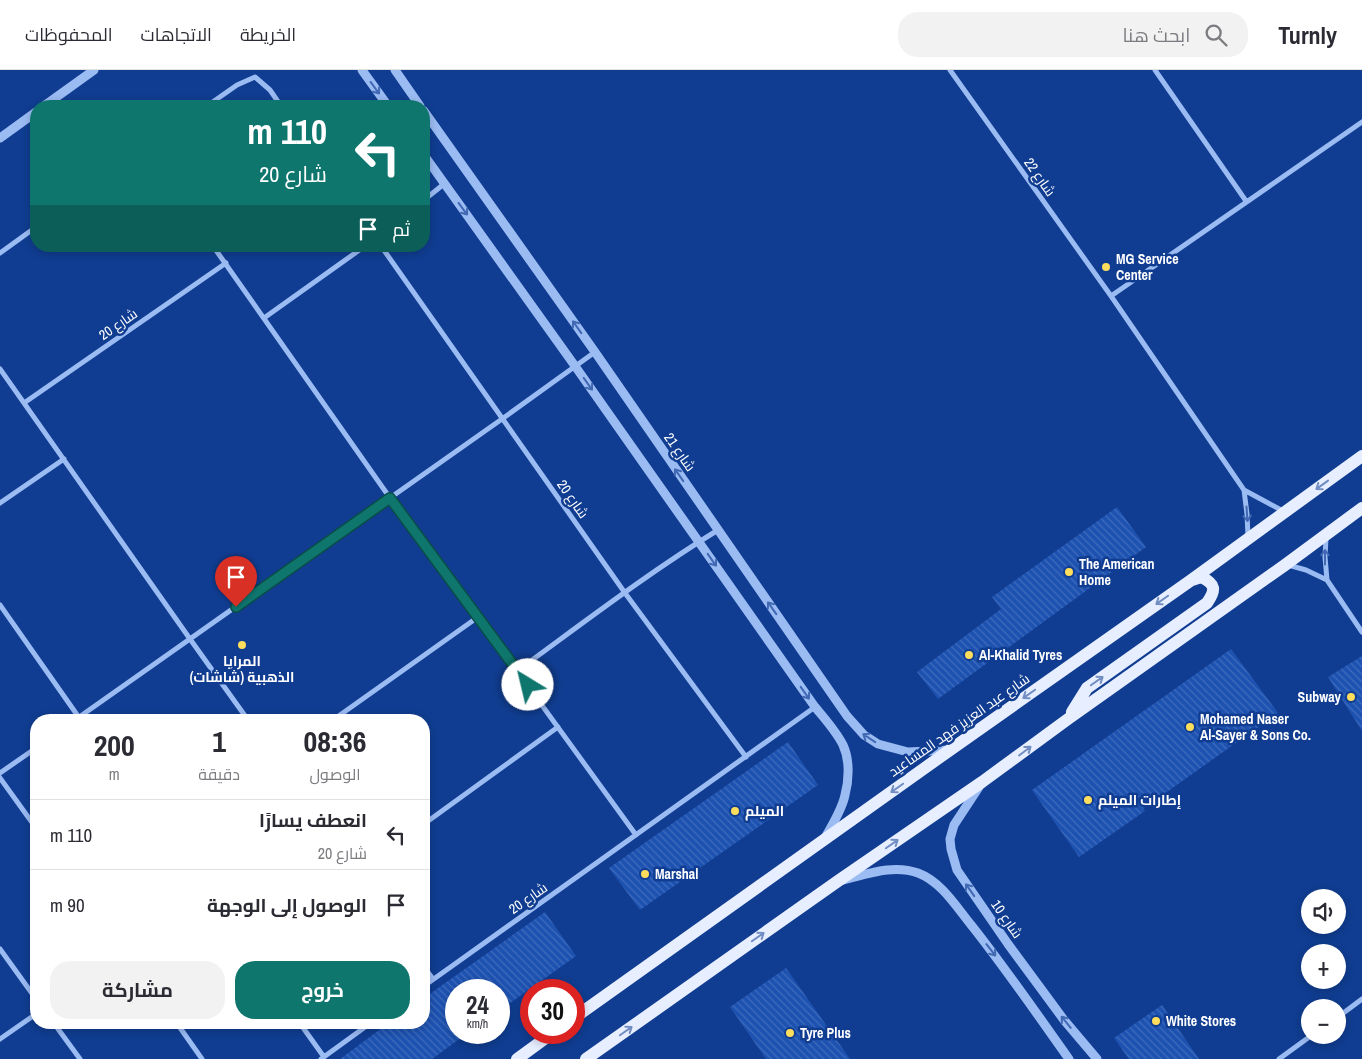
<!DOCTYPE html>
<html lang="ar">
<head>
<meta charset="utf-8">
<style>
  :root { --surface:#fff; --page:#f2f2f3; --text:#2b2b33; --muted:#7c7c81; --line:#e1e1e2; --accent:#0f766e }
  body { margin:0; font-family:"Archivo Narrow",Cairo,sans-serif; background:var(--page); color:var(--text); direction:rtl; height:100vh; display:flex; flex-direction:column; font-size:19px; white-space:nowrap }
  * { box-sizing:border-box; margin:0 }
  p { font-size:16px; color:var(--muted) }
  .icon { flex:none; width:28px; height:28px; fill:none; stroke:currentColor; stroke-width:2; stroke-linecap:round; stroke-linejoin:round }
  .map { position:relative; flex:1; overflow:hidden; direction:ltr }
  .sheet { position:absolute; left:30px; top:644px; width:400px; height:315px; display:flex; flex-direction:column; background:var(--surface); border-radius:20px; box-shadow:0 2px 8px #0003; direction:rtl }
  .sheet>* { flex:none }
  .hud { position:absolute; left:30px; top:30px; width:400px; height:152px; border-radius:20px; box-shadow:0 2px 8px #0003; direction:rtl; background:#0f766e; color:#fff; overflow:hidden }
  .controls { position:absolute; left:1301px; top:819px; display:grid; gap:10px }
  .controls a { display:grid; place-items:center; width:45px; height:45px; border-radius:50%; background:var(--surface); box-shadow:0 2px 8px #0003; font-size:25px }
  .speed { position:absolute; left:445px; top:909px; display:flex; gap:10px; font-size:25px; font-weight:700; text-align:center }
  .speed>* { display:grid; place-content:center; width:65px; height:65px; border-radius:50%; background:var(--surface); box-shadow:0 2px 8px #0003; line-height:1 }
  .speed small { font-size:12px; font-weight:400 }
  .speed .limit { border:8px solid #d22; background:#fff; color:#111 }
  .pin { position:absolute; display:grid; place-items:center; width:42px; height:42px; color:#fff; margin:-51px -21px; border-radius:50% 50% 50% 0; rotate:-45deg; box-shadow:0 0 5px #0007 }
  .pin .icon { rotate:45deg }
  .me { position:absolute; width:55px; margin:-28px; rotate:324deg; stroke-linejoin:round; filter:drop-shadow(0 0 4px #0008) }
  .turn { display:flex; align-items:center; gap:18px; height:105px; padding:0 20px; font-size:22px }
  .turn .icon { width:65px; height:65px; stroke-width:2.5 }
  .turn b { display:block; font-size:35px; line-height:42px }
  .then { display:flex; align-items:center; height:48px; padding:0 20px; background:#0003; gap:10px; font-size:19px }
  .eta { display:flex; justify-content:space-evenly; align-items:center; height:85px; text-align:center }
  .eta b { font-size:30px; font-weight:700; line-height:35px }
  .primary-button { display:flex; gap:10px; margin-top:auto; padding:10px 20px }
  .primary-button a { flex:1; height:58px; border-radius:20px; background:var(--accent); color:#fff; font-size:20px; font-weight:700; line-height:58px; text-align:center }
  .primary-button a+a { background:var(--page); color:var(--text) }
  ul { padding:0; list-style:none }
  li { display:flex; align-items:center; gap:15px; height:70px; padding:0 20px; border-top:1px solid var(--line) }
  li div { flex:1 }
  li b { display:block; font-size:19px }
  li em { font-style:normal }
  header { display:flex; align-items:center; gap:30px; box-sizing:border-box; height:70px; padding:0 25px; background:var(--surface); border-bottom:1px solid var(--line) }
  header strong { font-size:24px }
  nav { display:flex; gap:28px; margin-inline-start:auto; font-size:18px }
  .search { width:350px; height:45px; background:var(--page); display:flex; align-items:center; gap:12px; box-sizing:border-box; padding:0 18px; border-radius:20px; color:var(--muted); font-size:19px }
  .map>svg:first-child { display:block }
</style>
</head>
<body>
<header>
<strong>Turnly</strong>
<div class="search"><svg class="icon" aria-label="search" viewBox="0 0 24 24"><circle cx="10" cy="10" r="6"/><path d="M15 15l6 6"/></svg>ابحث هنا</div>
<nav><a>الخريطة</a><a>الاتجاهات</a><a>المحفوظات</a></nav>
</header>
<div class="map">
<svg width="1362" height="989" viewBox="0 0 1362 989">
  <defs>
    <pattern id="building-back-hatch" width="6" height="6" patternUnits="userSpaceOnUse" patternTransform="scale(1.25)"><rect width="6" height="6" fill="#1d52b1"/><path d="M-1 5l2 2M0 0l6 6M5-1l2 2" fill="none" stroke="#3f6cbd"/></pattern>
  </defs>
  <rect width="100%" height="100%" fill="#103d91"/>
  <path fill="url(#building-back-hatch)" d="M1117 437 1146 477 938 629 917 602 1001 539 992 527Z
    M1231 579 1278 643 1143 739 1145 741 1079 787 1032 720Z
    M1362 586V661L1328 607Z
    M788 672 818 715 640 840 609 798Z
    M545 842 576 886 499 941V920H456V962H469L432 989H340L390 952H424V928Z
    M786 898 850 989H766L730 937Z
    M1162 935 1199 989H1129L1114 968Z"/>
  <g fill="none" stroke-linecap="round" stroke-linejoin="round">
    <path stroke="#9bbbf3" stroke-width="5" d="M950 0 1111 226 1244 420 1247 444 1248 467
      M1155 0 1246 131
      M207 36 237 15 255 7 270 20 281 36
      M424 130 444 114
      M213 176 390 428 478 547 636 765
      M381 176 625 523 746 687
      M0 183 36 157
      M1111 226 1362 52
      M264 248 365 176
      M0 299 190 569 248 650
      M24 333 226 193
      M1244 420 1283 441
      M0 433 64 389
      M1326 468 1325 487 1327 510
      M1288 495 1306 500 1327 510 1362 562
      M0 535 80 649
      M517 601C583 553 648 503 718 460
      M75 650 502 349 595 282
      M333 650 478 547
      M0 703 36 678
      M0 708 36 758
      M424 754 558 657
      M0 879 36 929
      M424 897 433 909
      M424 916 815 637
      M1338 947 1362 929
      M53 952 80 989
      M176 952 202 989
      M299 952 324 987
      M0 969 36 944
      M321 989 372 952
      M1279 989 1312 965"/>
    <path stroke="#9bbbf3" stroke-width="9" d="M362 0 388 36
      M395 0 420 36
      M44 36 94 0
      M424 41 595 282 847 646 864 665 878 674 908 682 949 680
      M0 68 36 42
      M424 85 575 296 815 637C825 649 836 661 843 675 850 690 849 710 845 725 842 740 832 755 825 768
      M979 717 954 755 950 769 951 779 957 800 1008 874 1064 950 1097 989
      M843 810C868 804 893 794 918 803 942 812 957 838 972 856 1006 899 1037 944 1069 989"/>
    <path stroke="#e7eeff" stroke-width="12" d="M1072 642 1087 618 1207 533C1216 520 1216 514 1201 507L1192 510
      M574 948 950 680 1190 511 1362 386
      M517 989 554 962
      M586 989 838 811 982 712 1068 649 1285 495 1362 438"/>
  </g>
  <defs><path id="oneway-shaft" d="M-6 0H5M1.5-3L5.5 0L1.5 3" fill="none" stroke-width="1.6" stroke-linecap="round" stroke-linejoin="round" transform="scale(1.25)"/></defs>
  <g stroke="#4169b3">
    <use href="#oneway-shaft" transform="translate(375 18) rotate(54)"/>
    <use href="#oneway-shaft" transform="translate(463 139) rotate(54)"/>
    <use href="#oneway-shaft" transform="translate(577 257) rotate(-125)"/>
    <use href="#oneway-shaft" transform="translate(588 314) rotate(55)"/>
    <use href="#oneway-shaft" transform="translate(679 405) rotate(-125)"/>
    <use href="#oneway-shaft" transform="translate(1247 444) rotate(86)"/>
    <use href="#oneway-shaft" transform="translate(1325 487) rotate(-90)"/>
    <use href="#oneway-shaft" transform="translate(712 490) rotate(55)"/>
    <use href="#oneway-shaft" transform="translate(772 538) rotate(-125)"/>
    <use href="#oneway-shaft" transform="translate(805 623) rotate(55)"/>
    <use href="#oneway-shaft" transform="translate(869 668) rotate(-146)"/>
    <use href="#oneway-shaft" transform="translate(970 820) rotate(-125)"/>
    <use href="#oneway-shaft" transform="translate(991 880) rotate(52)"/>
    <use href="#oneway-shaft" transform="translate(1066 952) rotate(-129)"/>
  </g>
  <g stroke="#718dc2">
    <use href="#oneway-shaft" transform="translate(1322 415) rotate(144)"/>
    <use href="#oneway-shaft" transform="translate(1162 530) rotate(145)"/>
    <use href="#oneway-shaft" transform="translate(1097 611) rotate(-35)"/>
    <use href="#oneway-shaft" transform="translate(1029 624) rotate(145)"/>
    <use href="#oneway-shaft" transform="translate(1025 681) rotate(-37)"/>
    <use href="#oneway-shaft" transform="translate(897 718) rotate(145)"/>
    <use href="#oneway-shaft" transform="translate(892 774) rotate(-35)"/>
    <use href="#oneway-shaft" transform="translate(758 867) rotate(-35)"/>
    <use href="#oneway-shaft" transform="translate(626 961) rotate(-35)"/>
  </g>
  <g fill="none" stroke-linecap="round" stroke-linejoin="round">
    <g stroke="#0a4d48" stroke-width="12">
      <path id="route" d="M236 537 390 428 528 615"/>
    </g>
    <use href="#route" stroke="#0f766e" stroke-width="9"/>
  </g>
  <g fill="#ffde5d" stroke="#103d91" stroke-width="2">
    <circle cx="1106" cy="197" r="5"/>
    <circle cx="1069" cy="502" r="5"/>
    <circle cx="242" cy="575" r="5"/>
    <circle cx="969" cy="585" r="5"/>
    <circle cx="1351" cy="627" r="5"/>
    <circle cx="1190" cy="657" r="5"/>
    <circle cx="1088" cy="730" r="5"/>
    <circle cx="735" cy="741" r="5"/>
    <circle cx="645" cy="804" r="5"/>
    <circle cx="1156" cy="951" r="5"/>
    <circle cx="790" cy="963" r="5"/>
  </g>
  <g text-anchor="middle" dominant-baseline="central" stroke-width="5" stroke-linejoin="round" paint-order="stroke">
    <g font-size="14" fill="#fff" stroke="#103d91">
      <text transform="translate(1040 107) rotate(55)">شارع 22</text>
      <text transform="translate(118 254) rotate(-35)">شارع 20</text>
      <text transform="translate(680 382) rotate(55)">شارع 21</text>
      <text transform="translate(573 429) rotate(55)">شارع 20</text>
      <text transform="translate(959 655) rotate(-35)">شارع عبد العزيز فهد المساعيد</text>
      <text transform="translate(528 828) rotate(-35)">شارع 20</text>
      <text transform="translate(1007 849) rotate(55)">شارع 10</text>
    </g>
    <g font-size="14" font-weight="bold" fill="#fff" stroke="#103d91" text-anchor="start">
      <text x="1116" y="189">MG Service<tspan x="1116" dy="16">Center</tspan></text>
      <text x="1079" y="494">The American<tspan x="1079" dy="16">Home</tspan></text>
      <text x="979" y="585">Al-Khalid Tyres</text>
      <text x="242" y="591" text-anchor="middle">المرايا<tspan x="242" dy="16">الذهبية (شاشات)</tspan></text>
      <text x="1341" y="627" text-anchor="end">Subway</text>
      <text x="1200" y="649">Mohamed Naser<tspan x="1200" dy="16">Al-Sayer &amp; Sons Co.</tspan></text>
      <text x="1098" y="730">إطارات الميلم</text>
      <text x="745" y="741">الميلم</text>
      <text x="655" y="804">Marshal</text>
      <text x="1166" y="951">White Stores</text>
      <text x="800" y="963">Tyre Plus</text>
    </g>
  </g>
</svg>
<div class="controls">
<a><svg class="icon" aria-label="sound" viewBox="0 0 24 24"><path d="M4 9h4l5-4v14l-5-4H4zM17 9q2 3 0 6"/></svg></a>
<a>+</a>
<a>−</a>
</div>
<div class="speed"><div>24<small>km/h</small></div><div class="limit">30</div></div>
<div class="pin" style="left:236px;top:537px;background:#d93025"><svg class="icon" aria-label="arrive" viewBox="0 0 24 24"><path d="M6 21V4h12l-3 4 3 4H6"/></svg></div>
<svg class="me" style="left:528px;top:615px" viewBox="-20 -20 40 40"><circle r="19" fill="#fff"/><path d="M0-13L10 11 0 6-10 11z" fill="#0f766e"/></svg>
<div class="hud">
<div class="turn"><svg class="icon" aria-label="left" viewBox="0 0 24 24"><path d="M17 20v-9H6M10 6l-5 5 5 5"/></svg><div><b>110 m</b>شارع 20</div></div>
<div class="then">ثم<svg class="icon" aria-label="arrive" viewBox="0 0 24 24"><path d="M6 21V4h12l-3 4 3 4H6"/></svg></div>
</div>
<section class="sheet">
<div class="eta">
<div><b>08:36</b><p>الوصول</p></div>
<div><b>1</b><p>دقيقة</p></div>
<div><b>200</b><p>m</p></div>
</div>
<ul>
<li><svg class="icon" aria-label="left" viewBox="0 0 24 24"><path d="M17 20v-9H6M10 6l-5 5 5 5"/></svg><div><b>انعطف يسارًا</b><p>شارع 20</p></div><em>110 m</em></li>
<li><svg class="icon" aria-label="arrive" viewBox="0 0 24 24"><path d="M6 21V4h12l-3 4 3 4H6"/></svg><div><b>الوصول إلى الوجهة</b></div><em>90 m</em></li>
</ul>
<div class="primary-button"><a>خروج</a><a>مشاركة</a></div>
</section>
</div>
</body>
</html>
